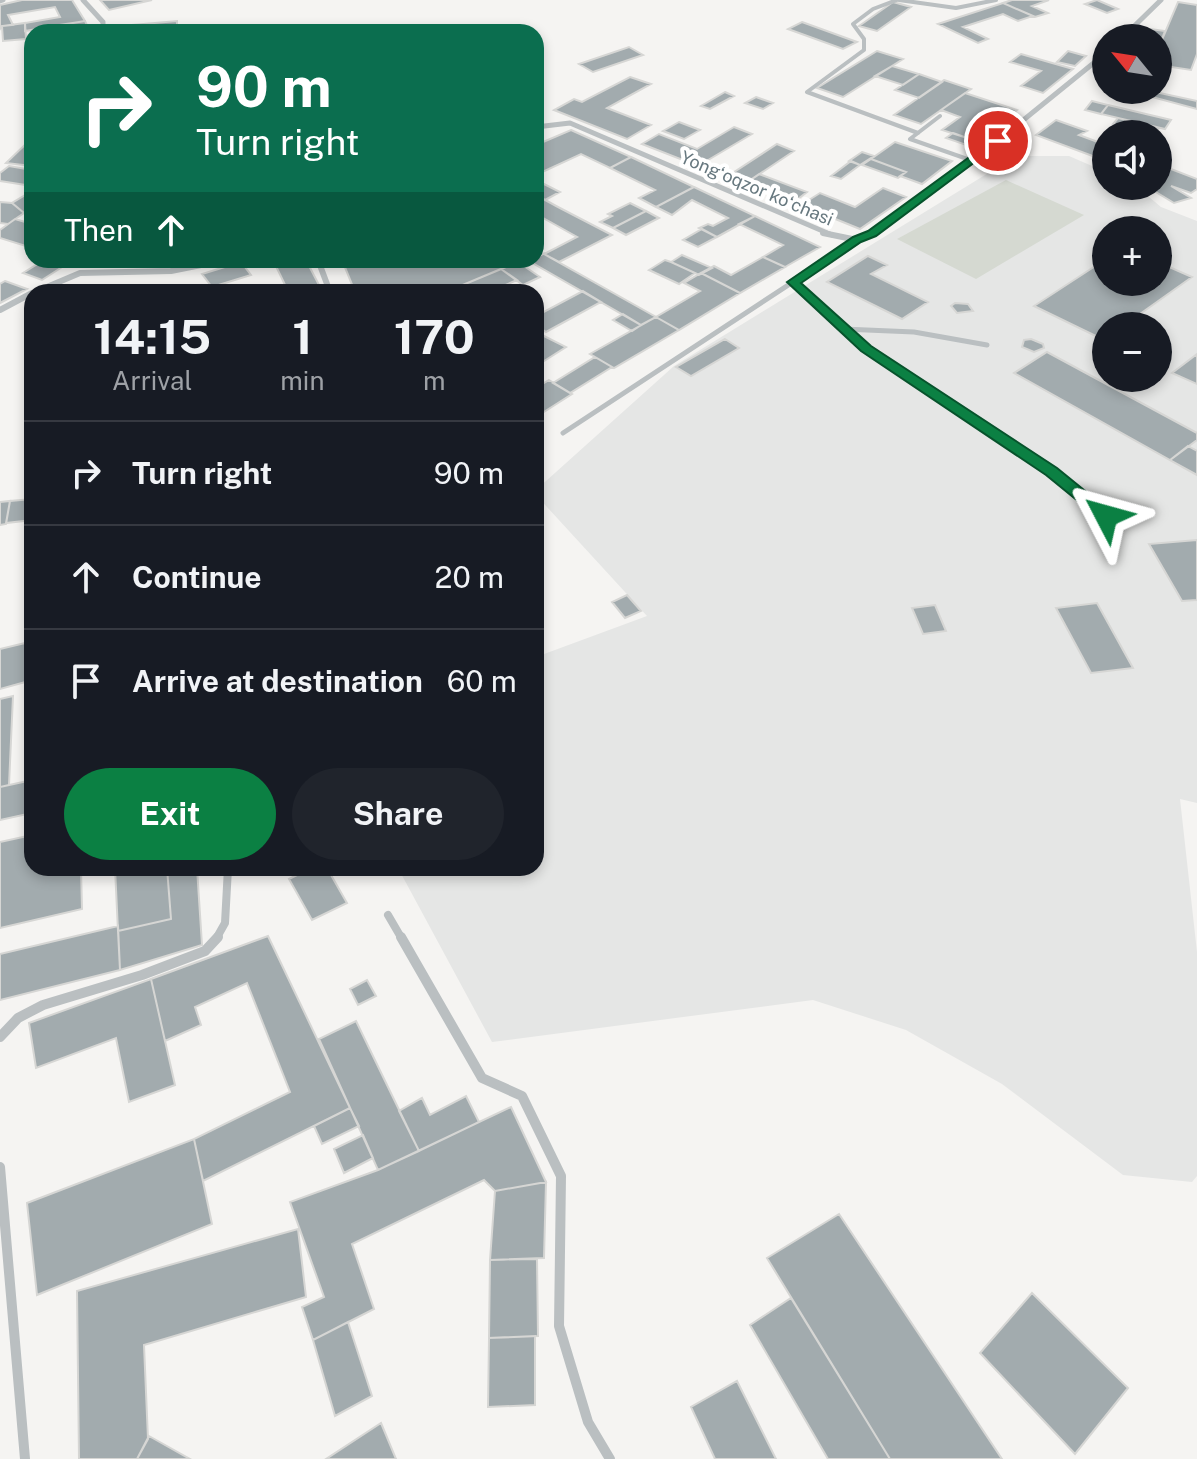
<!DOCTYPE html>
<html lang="en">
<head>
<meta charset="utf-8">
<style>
  :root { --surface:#171b24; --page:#20242c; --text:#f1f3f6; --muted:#9ea1a6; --line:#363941; --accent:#0b8043 }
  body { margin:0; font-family:"Public Sans",sans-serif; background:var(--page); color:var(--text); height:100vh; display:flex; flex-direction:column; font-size:30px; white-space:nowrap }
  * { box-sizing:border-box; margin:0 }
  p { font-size:26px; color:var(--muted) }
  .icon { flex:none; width:44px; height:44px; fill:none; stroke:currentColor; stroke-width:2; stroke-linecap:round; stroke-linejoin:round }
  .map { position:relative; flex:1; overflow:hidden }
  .panel { position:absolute; left:24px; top:284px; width:520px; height:592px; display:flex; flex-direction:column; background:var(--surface); border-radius:24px; box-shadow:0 4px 12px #0003 }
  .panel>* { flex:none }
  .banner { position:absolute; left:24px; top:24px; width:520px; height:244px; border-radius:24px; box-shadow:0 4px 12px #0003; background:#0b6e4f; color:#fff; overflow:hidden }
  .needle { width:52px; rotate:300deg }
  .tools { position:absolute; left:1092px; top:24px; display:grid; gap:16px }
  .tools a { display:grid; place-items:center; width:80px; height:80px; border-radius:50%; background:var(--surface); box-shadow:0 4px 12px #0003; font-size:40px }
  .pin { position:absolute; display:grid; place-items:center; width:68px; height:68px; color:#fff; margin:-34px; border:4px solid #fff; border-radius:50%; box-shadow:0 2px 8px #0007 }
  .me { position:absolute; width:88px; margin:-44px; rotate:309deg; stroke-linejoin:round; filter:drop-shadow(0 0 6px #0008) }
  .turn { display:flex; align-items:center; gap:28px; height:168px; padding:0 40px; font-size:36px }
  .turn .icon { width:104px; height:104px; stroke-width:2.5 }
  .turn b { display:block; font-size:56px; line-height:68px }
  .then { display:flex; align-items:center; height:76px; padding:0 40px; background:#0003; gap:16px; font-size:30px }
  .eta { display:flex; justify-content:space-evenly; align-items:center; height:136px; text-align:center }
  .eta b { font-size:48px; font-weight:700; line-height:56px }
  .action { display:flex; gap:16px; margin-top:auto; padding:16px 40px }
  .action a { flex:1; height:92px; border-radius:48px; background:var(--accent); color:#fff; font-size:32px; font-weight:700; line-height:92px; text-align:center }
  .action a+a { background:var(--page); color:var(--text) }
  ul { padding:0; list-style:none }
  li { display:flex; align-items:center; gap:24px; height:104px; padding:0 40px; border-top:2px solid var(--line) }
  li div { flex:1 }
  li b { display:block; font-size:30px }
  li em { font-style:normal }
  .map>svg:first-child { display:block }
</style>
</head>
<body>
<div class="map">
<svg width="1197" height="1459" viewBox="0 0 1197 1459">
  <rect width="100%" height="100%" fill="#f5f4f2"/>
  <path fill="#e5e6e5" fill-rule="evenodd" d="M1016 156H1069L1106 172V186H1136L1161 207 1197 221V803L1180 799 1197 952V1176L1192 1182 1123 1175 1002 1084 906 1030 813 1000 492 1042 398 868H536V657L647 616 536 495V490L674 366ZM1106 230H1158V282H1106ZM1106 326H1158V378H1106Z"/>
  <path fill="#d5d9d1" d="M1006 180 1084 215 976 279 897 239Z"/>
  <path fill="#a2abae" stroke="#d6d6d4" stroke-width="2" d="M22 0H72L85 21 25 31V23L60 17 55 7 8 15 13 25 2 26 0 29V5Z
    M100 0H152L109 10Z
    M1012 0H1049L1032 6 1048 13 1035 17 1003 3Z
    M1097 0 1118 9 1107 13 1085 4Z
    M893 2 911 7 877 31 859 26Z
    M1178 2 1197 5V54L1191 70 1158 65V49Z
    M1003 3 1033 16 1018 21 1003 14 963 27 988 39 978 43 938 24Z
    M85 21 90 32H62L59 25Z
    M177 21V31L120 32 121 26Z
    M802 22 857 42 843 49 788 29Z
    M25 23 26 39 3 41 2 26Z
    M1150 29 1165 31 1158 49V38H1141Z
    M629 47 643 55 593 72 579 64Z
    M877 51 903 59 843 97 817 88Z
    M1068 51 1086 56 1075 66 1057 62Z
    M1021 54 1073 69 1043 93 1021 86 1041 71 1010 62Z
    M892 66 919 74 903 85 875 76Z
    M919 74 942 82 919 98 895 90Z
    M630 77 651 84 607 108 651 125 627 139 554 110 574 99 582 102Z
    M944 80 971 89 921 124 894 115Z
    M1146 90 1197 101V109L1141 94Z
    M725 92 734 96 710 109 701 106Z
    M965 93 1017 110 976 141 942 130 960 117 941 110Z
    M756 97 773 103 763 109 745 103Z
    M1092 101 1108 105 1101 114 1085 110Z
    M1108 105 1171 120 1165 129 1101 114Z
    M1118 118 1159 128 1155 134 1113 124Z
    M1056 120 1087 131 1079 135 1106 145V161L1036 135Z
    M679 122 700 130 684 139 663 131Z
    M734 127 752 134 698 166 642 144 659 134 697 149Z
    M571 130 631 157 610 168 581 154 536 175V145Z
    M953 133 976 141 969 146 946 138Z
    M32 138V166L6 163Z
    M895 142 952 161 922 184 900 176 906 172 871 159Z
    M777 144 794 151 743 185 725 178Z
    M862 152 874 156 860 165 849 161Z
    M631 157 694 187 656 207 639 198 655 190 610 168Z
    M871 159 906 172 898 178 862 165Z
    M851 161 860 165 841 179 831 176Z
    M1158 164 1197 179V189L1191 193 1171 186 1191 198 1174 203 1146 186H1158Z
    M9 166 32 170V186L0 181V173Z
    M759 174 807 192 794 202 746 183Z
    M536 180 560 192 545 200 536 195Z
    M694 187 755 216 717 237 699 228 708 224 713 226 728 218 692 200 672 215 656 207Z
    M883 188 906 197 860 229 801 205 820 193 855 207Z
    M32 191V208L24 213 12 203Z
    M536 195 558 207 612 235 559 262 544 254 577 237 536 214Z
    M0 202 12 203 24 213 8 224 0 223Z
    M630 203 646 211 613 228 600 222 612 216 608 214Z
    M646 211 659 218 626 235 613 228Z
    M755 216 820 247 785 267 763 257 783 245 739 224Z
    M15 219 32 224V248L0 238V230Z
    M702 229 717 237 698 247 683 240Z
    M545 253 544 254 656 317 641 325 529 261Z
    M682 255 712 268 699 275 671 262Z
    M868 256 887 265 871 274 928 302 902 319 827 282Z
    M763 257 785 267 740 293 701 273 714 266 731 275Z
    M1106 259V282H1158V262L1192 277 1123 326H1106L1104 340 1034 306Z
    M44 260H73L42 280 23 273Z
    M273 260H306L319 285 288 291Z
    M342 260H523L446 292H355Z
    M665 260 671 262 695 273 679 284 649 270Z
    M241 262 251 275 212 287 202 274Z
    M518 262 540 277 523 285 501 269Z
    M501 269 517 280 489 292H446Z
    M701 273 740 293 679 330 656 317 700 291 684 283Z
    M5 281 27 289 0 303V284Z
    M583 291 601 302 546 332 536 325V316Z
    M955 303 968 304 973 311 957 313 951 306Z
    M623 314 641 325 632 331 613 320Z
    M656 317 679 330 614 368 590 354Z
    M536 332 566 347 541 363 536 361Z
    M725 339 739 348 691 376 676 367Z
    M1031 339 1043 344 1044 348 1034 352 1022 347 1024 340Z
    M1047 352 1197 433V440L1170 460 1014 373Z
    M1197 354V384L1172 373Z
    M595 357 612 367 570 393 553 383Z
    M549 380 572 394 536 417V388Z
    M1188 446 1197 451V475L1170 460Z
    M32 499V520L6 523 10 501Z
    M10 501 6 524 0 525V502Z
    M1197 540V600L1182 601 1149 544Z
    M627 595 641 611 625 618 612 602Z
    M1097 603 1133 668 1091 673 1056 608Z
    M935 605 946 631 923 634 912 608Z
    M25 643 29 681 0 689V649Z
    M13 696 9 785 0 787V699Z
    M32 780V813L0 820V787Z
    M32 835V868H81L82 909 0 928V842Z
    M115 868H167L171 919 118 931Z
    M167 868H197L202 945 120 970 118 931 171 919Z
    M311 868H327L347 903 312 920 289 879Z
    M118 926 120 970 0 1000V954Z
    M268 936 350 1108 203 1181 194 1139 290 1092 247 983 195 1007 201 1025 165 1041 151 979Z
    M151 979 175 1085 129 1102 116 1038 36 1068 29 1023Z
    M367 980 376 996 358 1005 350 989Z
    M356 1021 419 1151 378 1170 319 1039Z
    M466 1096 479 1122 419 1151 399 1111 422 1098 430 1115Z
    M511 1107 546 1182 495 1191 484 1180 352 1244 374 1309 313 1340 302 1307 324 1297 290 1202 378 1170Z
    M350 1108 359 1126 322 1144 314 1126Z
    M363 1135 373 1158 344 1173 334 1149Z
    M194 1139 212 1224 37 1295 27 1203Z
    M546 1182 544 1258 490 1260 495 1191Z
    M839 1214 1002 1459H890L767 1258Z
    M298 1229 306 1297 144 1345 148 1439 137 1459H79L77 1291Z
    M537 1259 538 1336 489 1338 490 1260Z
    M1032 1293 1128 1388 1075 1454 980 1353Z
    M791 1298 890 1459H828L750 1325Z
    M348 1322 372 1396 335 1416 313 1340Z
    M535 1336V1405L488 1407 489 1338Z
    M737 1381 776 1459H715L691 1407Z
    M381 1423 396 1459H326Z
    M149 1436 190 1459H137Z"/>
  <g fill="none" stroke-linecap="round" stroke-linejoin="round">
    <path stroke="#babfc1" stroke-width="4" d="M897 0 873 9 853 24 864 39V50L807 92 918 133
      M899 0 956 8 996 0
      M940 116 910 139 973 161"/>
    <path stroke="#babfc1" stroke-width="5" d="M793 282 866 348 1052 472 1106 516
      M843 329 914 332 987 345
      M563 433 857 240"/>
    <path stroke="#babfc1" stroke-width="5" d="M83 0 103 22V32
      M0 1 3 0
      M1122 38 1161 0
      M536 127 570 123 832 235
      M870 235 973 161 1106 53"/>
    <path stroke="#babfc1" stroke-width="6" d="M823 233 857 240 874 233
      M318 260 330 292
      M35 292 80 273 171 271 226 260
      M0 310 32 293"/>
    <path stroke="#babfc1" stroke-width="8" d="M388 915 402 939
      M216 939 225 923 228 868"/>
    <path stroke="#babfc1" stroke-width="10" d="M401 937 482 1078 522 1096 561 1176 559 1326 588 1422 610 1459
      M0 1037 18 1018 43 1005 142 975 205 951 218 937
      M0 1167 25 1459"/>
  </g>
  <path fill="#0b8043" stroke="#07532c" stroke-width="2" d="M994 139 1003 141 876 236 861 242 801 283 871 346 1057 468 1111 512V519H1100L1046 475 861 351 787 282 853 237 868 231Z"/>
  <g text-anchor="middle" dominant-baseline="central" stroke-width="8" stroke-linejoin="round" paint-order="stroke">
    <g font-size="18" fill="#67787f" stroke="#fff">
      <text transform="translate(757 188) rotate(23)">Yongʻoqzor koʻchasi</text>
    </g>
  </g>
</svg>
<div class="tools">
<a><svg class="needle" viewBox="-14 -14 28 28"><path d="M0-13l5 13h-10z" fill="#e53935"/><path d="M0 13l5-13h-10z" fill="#9ea1a6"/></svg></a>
<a><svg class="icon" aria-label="sound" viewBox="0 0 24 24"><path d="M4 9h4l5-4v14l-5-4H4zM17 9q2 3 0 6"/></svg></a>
<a>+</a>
<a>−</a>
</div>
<div class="pin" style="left:998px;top:141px;background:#d93025"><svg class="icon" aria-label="arrive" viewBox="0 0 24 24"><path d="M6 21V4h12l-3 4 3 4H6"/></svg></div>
<svg class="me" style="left:1106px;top:516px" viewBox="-20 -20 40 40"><path d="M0-17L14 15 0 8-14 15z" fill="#0b8043" stroke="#fff" stroke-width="4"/></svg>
<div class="banner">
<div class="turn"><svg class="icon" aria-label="right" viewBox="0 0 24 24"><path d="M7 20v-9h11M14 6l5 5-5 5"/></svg><div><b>90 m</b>Turn right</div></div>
<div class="then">Then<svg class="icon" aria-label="ahead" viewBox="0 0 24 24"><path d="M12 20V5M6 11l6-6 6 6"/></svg></div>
</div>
<section class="panel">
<div class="eta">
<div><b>14:15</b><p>Arrival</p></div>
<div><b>1</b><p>min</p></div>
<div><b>170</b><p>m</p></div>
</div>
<ul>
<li><svg class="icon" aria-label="right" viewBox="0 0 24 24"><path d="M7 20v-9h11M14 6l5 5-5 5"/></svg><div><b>Turn right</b></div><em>90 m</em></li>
<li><svg class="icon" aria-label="ahead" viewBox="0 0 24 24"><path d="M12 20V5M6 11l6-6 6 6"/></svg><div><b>Continue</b></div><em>20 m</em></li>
<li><svg class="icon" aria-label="arrive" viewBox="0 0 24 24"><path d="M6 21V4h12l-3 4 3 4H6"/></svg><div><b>Arrive at destination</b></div><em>60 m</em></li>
</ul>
<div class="action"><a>Exit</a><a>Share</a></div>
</section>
</div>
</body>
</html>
